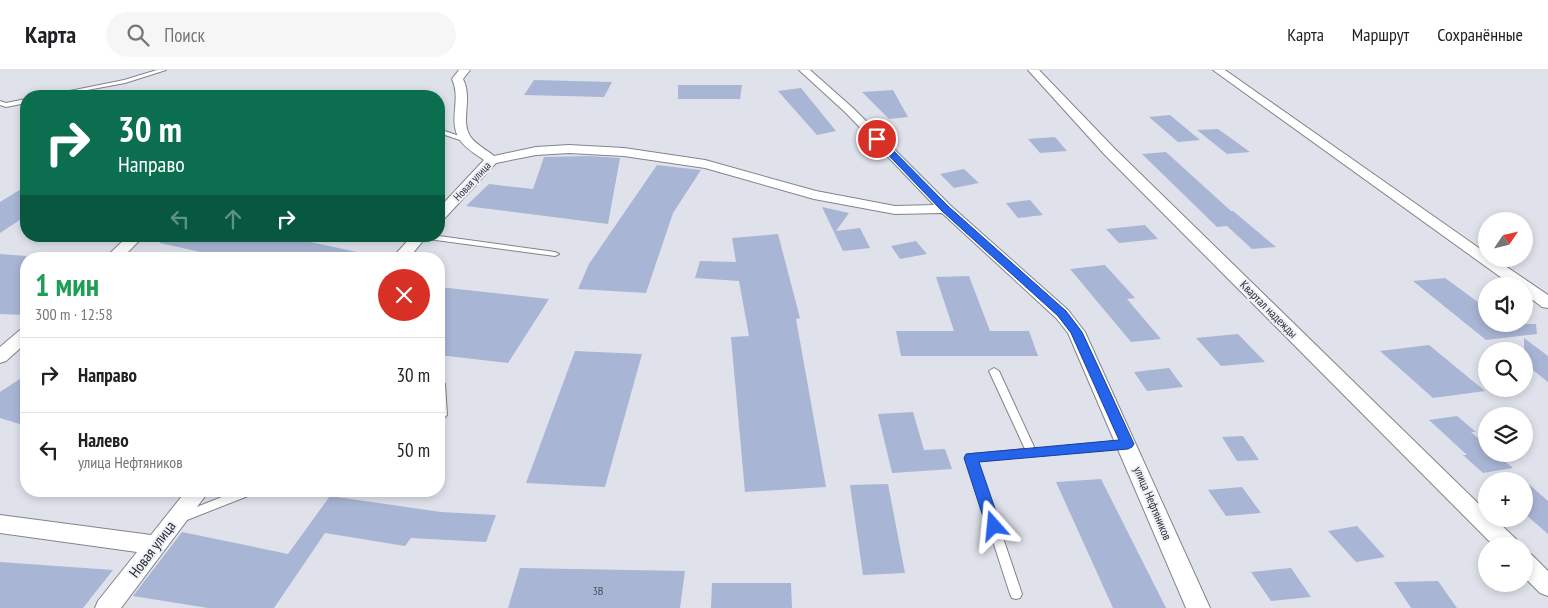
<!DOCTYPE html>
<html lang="ru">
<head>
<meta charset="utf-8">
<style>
  :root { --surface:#fff; --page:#f6f6f6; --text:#202124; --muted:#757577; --line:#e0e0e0 }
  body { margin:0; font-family:"PT Sans Narrow",sans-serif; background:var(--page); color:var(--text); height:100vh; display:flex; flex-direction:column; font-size:19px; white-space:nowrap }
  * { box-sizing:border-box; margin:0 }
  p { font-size:16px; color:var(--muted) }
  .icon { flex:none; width:28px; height:28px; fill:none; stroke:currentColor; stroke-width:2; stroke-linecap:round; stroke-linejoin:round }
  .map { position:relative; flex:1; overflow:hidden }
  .side { position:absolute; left:20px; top:182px; width:425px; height:245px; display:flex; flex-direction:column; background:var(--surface); border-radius:20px; box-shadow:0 2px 8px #0003 }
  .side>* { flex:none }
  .guide { position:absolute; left:20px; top:20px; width:425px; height:152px; border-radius:20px; box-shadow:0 2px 8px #0003; background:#0b6e4f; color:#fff; overflow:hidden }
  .needle { width:32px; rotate:55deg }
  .tools { position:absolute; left:1478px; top:142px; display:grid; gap:10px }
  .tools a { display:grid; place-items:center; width:55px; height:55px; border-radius:50%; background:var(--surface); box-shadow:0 2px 8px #0003; font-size:25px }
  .pin { position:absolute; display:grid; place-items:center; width:42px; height:42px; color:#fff; margin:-21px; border:2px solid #fff; border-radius:50%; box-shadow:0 1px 5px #0007 }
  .me { position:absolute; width:55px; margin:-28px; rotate:342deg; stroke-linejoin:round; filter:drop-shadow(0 0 4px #0008) }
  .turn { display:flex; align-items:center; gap:18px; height:105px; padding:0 15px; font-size:22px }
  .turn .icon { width:65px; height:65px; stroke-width:2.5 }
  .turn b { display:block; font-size:35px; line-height:42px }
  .lanes { display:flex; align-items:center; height:48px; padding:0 15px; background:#0003; justify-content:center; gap:25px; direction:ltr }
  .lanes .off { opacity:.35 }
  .round { display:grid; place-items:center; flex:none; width:52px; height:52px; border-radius:26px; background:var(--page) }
  .overview { display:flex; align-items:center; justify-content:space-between; height:85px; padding:0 15px }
  h1 { font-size:30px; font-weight:800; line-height:38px; color:#1e9e55 }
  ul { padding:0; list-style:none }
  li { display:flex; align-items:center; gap:15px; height:75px; padding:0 15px; border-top:1px solid var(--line) }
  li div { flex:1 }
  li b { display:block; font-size:19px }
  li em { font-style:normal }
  header { display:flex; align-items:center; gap:30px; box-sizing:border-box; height:70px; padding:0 25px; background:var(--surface); border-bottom:1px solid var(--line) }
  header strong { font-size:24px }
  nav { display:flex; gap:28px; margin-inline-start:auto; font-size:18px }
  .search { width:350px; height:45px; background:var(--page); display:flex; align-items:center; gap:12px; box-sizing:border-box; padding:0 18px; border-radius:28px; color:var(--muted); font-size:19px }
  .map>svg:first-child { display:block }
</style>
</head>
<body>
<header>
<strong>Карта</strong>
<div class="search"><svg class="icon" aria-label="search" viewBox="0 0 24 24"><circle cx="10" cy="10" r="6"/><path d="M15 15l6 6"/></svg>Поиск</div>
<nav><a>Карта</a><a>Маршрут</a><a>Сохранённые</a></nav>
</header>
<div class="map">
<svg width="1548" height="538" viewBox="0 0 1548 538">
  <rect width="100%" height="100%" fill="#dfe2eb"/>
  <path fill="#a9b5d5" d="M534 10 612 12 604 27 524 25Z
    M678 15H742L740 29H678Z
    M801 18 836 61 817 65 778 21Z
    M893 20 908 47 889 49 862 22Z
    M1170 45 1200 70 1178 72 1149 47Z
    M1218 59 1250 82 1227 84 1197 60Z
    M1055 67 1067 81 1040 83 1028 69Z
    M1166 82 1231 141H1233L1276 177 1252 179 1227 156 1217 157 1142 84Z
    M590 86 620 88 608 154 466 136 489 114 533 119 544 87Z
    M657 95 701 100 673 143 646 223 578 219 589 194Z
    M964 99 979 113 954 118 940 104Z
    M26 116V146L0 163V132Z
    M1030 130 1043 145 1018 148 1006 133Z
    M822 137 849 143 836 161 860 158 870 178 843 181Z
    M1145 155 1158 169 1119 173 1106 159Z
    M778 164 800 248 796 249 826 417 745 422 731 267 749 266 739 211 695 208 700 191 736 192 732 168Z
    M160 166H282L357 182 356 189H232L160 173Z
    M916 171 927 184 900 189 891 176Z
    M0 184 26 186V245L0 244Z
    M1105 195 1135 228 1127 229 1161 269 1131 272 1070 199Z
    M969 206 990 261H1029L1038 286H901L896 261H954L936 207Z
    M1445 208 1486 238V254H1536L1537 264 1486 270 1413 211Z
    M439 217 549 229 508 293 439 285Z
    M1238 264 1265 292 1221 296 1196 268Z
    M1524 268 1548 286V312L1524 293Z
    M1429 275 1485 321 1433 328 1380 281Z
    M575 281 642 284 605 417 526 413Z
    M1169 298 1183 317 1147 321 1134 302Z
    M26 305V356L0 348V322Z
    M913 342 924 380 945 379 952 399 892 403 878 344Z
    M1457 346 1476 362H1471L1486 375V384H1496L1513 398 1483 403 1463 385H1467L1429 350Z
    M1243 366 1259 390 1237 391 1222 367Z
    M1101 409 1166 538H1113L1056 412Z
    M1524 410 1548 431V464L1524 443Z
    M888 414 905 503 863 505 850 415Z
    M1242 417 1261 443 1226 446 1208 420Z
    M330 426 441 442 496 445 486 472 411 468 405 476 325 463 274 538H208L133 526 182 462 288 484Z
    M1357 456 1385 487 1356 492 1328 461Z
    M0 492 113 500 83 538H0Z
    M520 498 685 501 680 538H508Z
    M1291 498 1311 527 1271 531 1251 502Z
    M1438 511 1457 538H1411L1394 512Z
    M712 513H791L792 538H711Z"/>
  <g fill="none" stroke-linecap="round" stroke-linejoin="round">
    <g stroke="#81848c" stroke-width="2">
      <path id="lane" d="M157 0H166L125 13 55 26H45L124 10Z
        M26 29V33L6 37 0 35V31L6 33Z
        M439 59 468 69 469 70 466 72 439 63Z
        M417 166H439L555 182 559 184 555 186 421 168Z
        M994 298 999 301 1035 379 1127 370 1131 371 1132 374 1131 377 1127 378 977 391 1022 524 1020 528 1016 529 1012 528 1010 524 966 388 967 385 971 384 1025 379 989 301Z
        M439 311 443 312 445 314 447 345 445 347 439 349Z
        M237 421H254L253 424 187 450 183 451 179 450 178 447 179 444Z"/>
    </g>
    <g stroke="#81848c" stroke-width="2">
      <path id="street" d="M459 0H470L463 9C473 29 460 50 470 66 475 74 487 80 494 86L536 77 569 75 624 78 705 90 816 121 895 136 934 135 846 43 799 0H810L854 39 951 136 1068 240 1085 262 1210 538H1186L1068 263 1056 248 942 143 895 144 814 129 705 98 624 86 569 83 536 85 496 93 444 149 439 150V138L484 90C477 85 465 78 460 70 447 50 462 30 452 9Z
        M1028 0H1039L1115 79 1486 441V449H1495L1516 469 1519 476H1494L1105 85Z
        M1213 0H1225L1486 183V189H1495L1548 225V238L1542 237 1524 223V216H1513Z
        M128 166H144L121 189H104Z
        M412 166H427L408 189H391Z
        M26 259V273L6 291 0 293V277L20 260Z
        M186 421H209L121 538H95L98 531 137 482 0 463V445L151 465Z
        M1524 482 1532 485 1548 501V526L1540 523 1524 507Z"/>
    </g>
    <use href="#lane" fill="#fff" fill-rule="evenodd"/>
    <use href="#street" fill="#fff" fill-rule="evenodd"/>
  </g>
  <path fill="#2563eb" stroke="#184099" d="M875 67H880L949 137 1066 241 1082 262 1134 374 1132 377 1128 379 979 392 1001 456 999 460 994 462 989 460 986 456 964 388 966 384 1119 370 1071 263 1058 246 942 141 875 71Z"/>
  <g text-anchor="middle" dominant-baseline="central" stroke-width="4" stroke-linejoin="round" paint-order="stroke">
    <g font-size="11" fill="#2d2e31" stroke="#ecf0f8">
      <text transform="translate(472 111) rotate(-47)">Новая улица</text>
    </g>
    <g font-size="12" fill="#2d2e31" stroke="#ecf0f8">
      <text transform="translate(1269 239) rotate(45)">Квартал надежды</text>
      <text transform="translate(1153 433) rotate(67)">улица Нефтяников</text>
    </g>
    <g font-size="12" fill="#4c505a">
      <text x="598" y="520">3В</text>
    </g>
    <g font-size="15" fill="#2d2e31" stroke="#ecf0f8">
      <text transform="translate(152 479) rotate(-53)">Новая улица</text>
    </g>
  </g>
</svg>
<div class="tools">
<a><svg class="needle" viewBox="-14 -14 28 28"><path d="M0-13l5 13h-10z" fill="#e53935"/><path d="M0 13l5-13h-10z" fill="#757577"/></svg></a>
<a><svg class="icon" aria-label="sound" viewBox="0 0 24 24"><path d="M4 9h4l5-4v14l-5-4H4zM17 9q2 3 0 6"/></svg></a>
<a><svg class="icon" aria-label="search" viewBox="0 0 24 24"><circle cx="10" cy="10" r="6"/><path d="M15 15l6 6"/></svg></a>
<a><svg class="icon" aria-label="layers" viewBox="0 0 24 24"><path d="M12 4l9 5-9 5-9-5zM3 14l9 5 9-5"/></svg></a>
<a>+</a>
<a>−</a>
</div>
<div class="pin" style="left:877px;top:69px;background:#d93025"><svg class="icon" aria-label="arrive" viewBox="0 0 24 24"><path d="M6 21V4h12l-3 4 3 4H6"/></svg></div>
<svg class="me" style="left:994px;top:456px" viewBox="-20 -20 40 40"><path d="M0-17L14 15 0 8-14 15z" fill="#2563eb" stroke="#fff" stroke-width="4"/></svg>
<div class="guide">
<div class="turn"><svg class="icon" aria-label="right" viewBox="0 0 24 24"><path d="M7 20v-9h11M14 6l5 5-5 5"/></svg><div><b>30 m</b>Направо</div></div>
<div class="lanes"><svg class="icon off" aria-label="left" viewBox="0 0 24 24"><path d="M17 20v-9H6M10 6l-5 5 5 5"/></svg><svg class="icon off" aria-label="ahead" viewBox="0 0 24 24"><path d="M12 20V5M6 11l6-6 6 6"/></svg><svg class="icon" aria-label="right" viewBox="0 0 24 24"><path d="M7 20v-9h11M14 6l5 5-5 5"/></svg></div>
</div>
<section class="side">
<div class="overview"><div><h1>1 мин</h1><p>300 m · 12:58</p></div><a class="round" style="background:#d93025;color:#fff"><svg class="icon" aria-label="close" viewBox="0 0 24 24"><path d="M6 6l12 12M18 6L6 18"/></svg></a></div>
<ul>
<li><svg class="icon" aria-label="right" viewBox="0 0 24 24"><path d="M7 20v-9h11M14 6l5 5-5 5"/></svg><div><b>Направо</b></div><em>30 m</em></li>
<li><svg class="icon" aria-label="left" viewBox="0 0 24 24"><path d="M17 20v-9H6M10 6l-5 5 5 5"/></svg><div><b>Налево</b><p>улица Нефтяников</p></div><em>50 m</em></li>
</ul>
</section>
</div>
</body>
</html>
